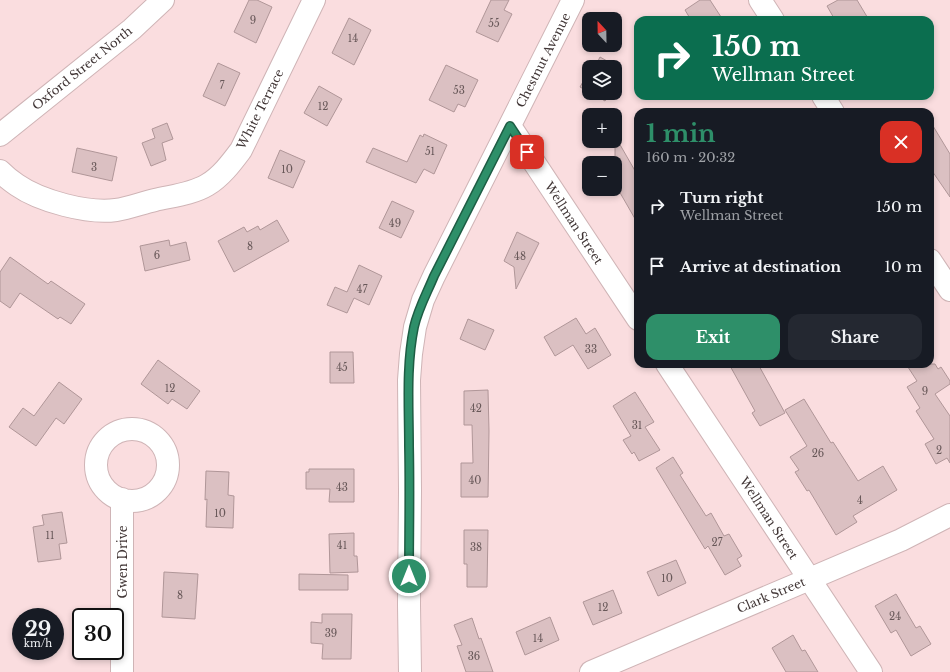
<!DOCTYPE html>
<html lang="en">
<head>
<meta charset="utf-8">
<style>
  :root { --surface:#171b24; --page:#242831; --text:#f1f3f6; --muted:#9ea1a6; --accent:#2e8f69 }
  body { margin:0; font-family:"Libre Baskerville",serif; background:var(--page); color:var(--text); height:100vh; display:flex; flex-direction:column; font-size:15px; white-space:nowrap }
  * { box-sizing:border-box; margin:0 }
  p { font-size:13px; color:var(--muted) }
  .icon { flex:none; width:22px; height:22px; fill:none; stroke:currentColor; stroke-width:2; stroke-linecap:round; stroke-linejoin:round }
  .map { position:relative; flex:1; overflow:hidden }
  .details { position:absolute; left:634px; top:108px; width:300px; height:260px; display:flex; flex-direction:column; background:var(--surface); border-radius:12px; box-shadow:0 2px 6px #0003 }
  .details>* { flex:none }
  .guide { position:absolute; left:634px; top:16px; width:300px; height:84px; border-radius:12px; box-shadow:0 2px 6px #0003; background:#0b6e4f; color:#fff; overflow:hidden }
  .needle { width:26px; rotate:338deg }
  .buttons { position:absolute; left:582px; top:12px; display:grid; gap:8px }
  .buttons a { display:grid; place-items:center; width:40px; height:40px; border-radius:8px; background:var(--surface); box-shadow:0 2px 6px #0003; font-size:20px }
  .speed { position:absolute; left:12px; top:608px; display:flex; gap:8px; font-size:20px; font-weight:700; text-align:center }
  .speed>* { display:grid; place-content:center; width:52px; height:52px; border-radius:50%; background:var(--surface); box-shadow:0 2px 6px #0003; line-height:1 }
  .speed small { font-size:10px; font-weight:400 }
  .speed .limit { border:2px solid #111; border-radius:6px; background:#fff; color:#111 }
  .pin { position:absolute; display:grid; place-items:center; width:34px; height:34px; color:#fff; margin:-17px; border-radius:8px; box-shadow:0 2px 6px #0006 }
  .me { position:absolute; width:44px; margin:-22px; rotate:0deg; stroke-linejoin:round; filter:drop-shadow(0 0 3px #0008) }
  .turn { display:flex; align-items:center; gap:14px; height:84px; padding:0 12px; font-size:18px }
  .turn .icon { width:52px; height:52px; stroke-width:2.5 }
  .turn b { display:block; font-size:28px; line-height:34px }
  .round { display:grid; place-items:center; flex:none; width:42px; height:42px; border-radius:12px; background:var(--page) }
  .overview { display:flex; align-items:center; justify-content:space-between; height:68px; padding:0 12px }
  h1 { font-size:24px; font-weight:700; line-height:30px; color:var(--accent) }
  .button { display:flex; gap:8px; margin-top:auto; padding:8px 12px }
  .button a { flex:1; height:46px; border-radius:12px; background:var(--accent); color:#fff; font-size:16px; font-weight:700; line-height:46px; text-align:center }
  .button a+a { background:var(--page); color:var(--text) }
  ul { padding:0; list-style:none }
  li { display:flex; align-items:center; gap:12px; height:60px; padding:0 12px }
  li div { flex:1 }
  li b { display:block; font-size:15px }
  li em { font-style:normal }
  .map>svg:first-child { display:block }
</style>
</head>
<body>
<div class="map">
<svg width="950" height="672" viewBox="0 0 950 672">
  <rect width="100%" height="100%" fill="#fadddf"/>
  <path fill="#dbc0c2" stroke="#b09698" d="M249 0H257L272 7 256 43 234 32Z
    M491 0H509L504 10 512 14 498 42 476 32Z
    M700 0H710L723 20H691L685 10Z
    M838 0H857L869 20H835L827 6Z
    M349 18 371 30 354 65 332 53Z
    M600 57 621 69 615 79V67H595Z
    M218 63 240 73 225 106 203 96Z
    M446 65 478 80 465 107 458 104 454 112 429 100Z
    M588 73H589V92L580 87Z
    M319 86 342 99 327 126 304 113Z
    M592 93H610L605 101Z
    M930 121 950 154V197L930 168Z
    M167 123 173 139 162 143 166 160 151 166 142 143 155 138 152 129Z
    M424 134 447 145 434 174 424 169 416 183 366 162 373 148 407 162 420 135 423 137Z
    M615 136 638 176V224L615 184Z
    M77 148 117 157 112 181 72 172Z
    M280 150 305 161 293 188 268 178Z
    M392 201 414 211 401 238 379 228Z
    M277 220 289 241 234 272 218 241 244 227 247 232 258 226 260 230Z
    M517 232 539 243 516 289 514 267 504 261Z
    M169 240 170 246 186 242 190 260 145 271 140 246Z
    M10 257 48 284 51 281 85 304 71 324 60 317 58 319 20 293 10 308 0 301V272Z
    M359 265 382 276 369 305 354 298 347 313 327 305 335 287 347 292Z
    M576 318 586 334 595 328 611 355 588 369 573 345 555 356 544 337Z
    M468 319 494 330 485 350 460 339Z
    M330 352H353L354 383H330Z
    M158 360 200 391 187 409 172 399 168 404 141 384Z
    M729 364H758L785 413 760 426 752 413 755 411Z
    M906 364H935L938 369 941 367 950 381V384L935 394 950 416V463L947 458 936 464 925 444 934 439 916 411 920 408 907 387 917 381Z
    M59 382 82 399 64 424 56 418 36 446 9 427 23 408 34 416Z
    M488 390 489 431 488 497H461V463H473L472 425H464V391Z
    M635 392 654 422 645 427 660 450 639 461 634 452 632 454 623 440 631 436 613 406Z
    M804 399 831 443 833 442 858 481 883 466 897 490 853 516 857 522 836 535 809 490 807 491 795 472 799 470 790 457 807 446 785 410Z
    M673 457 683 473 680 475 706 516 711 513 724 536 729 534 742 556 737 559 741 566 725 575 708 546 705 549 656 468Z
    M309 469H354V502H329L330 489H306V472H309Z
    M206 471 229 472 228 495 234 496 233 528 206 527 207 499 205 500Z
    M62 512 67 543 59 544 61 559 38 562 33 527 44 525 42 515Z
    M464 530H488L487 587H467V564H464Z
    M354 533V556H357L358 572 330 573 329 534Z
    M676 560 686 583 658 596 647 572Z
    M164 572 198 574 195 619 162 617Z
    M299 574 348 575V590H299Z
    M613 590 622 613 593 625 583 602Z
    M896 594 916 628 920 626 931 644 911 656 896 630 891 633 875 606Z
    M322 614H352L351 659H322L323 644 311 643V622L322 623Z
    M550 617 559 640 525 655 516 632Z
    M472 618 479 639 481 638 493 672H466L457 646 462 645 454 625Z
    M793 635 802 651 805 650 818 672H786L772 648Z"/>
  <g fill="none" stroke-linecap="round" stroke-linejoin="round">
    <g stroke="#cfb4b6" stroke-width="24">
      <path id="minor" d="M760 0 773 20
        M823 96 833 112
        M510 126 638 319
        M0 135 132 29 163 0
        M0 171C5 176 11 181 17 185 40 201 88 214 116 210 129 208 142 203 155 200 172 196 192 194 207 185 221 177 232 162 241 150L314 0
        M930 260 950 290
        M667 364 871 672
        M96 465a36 36 0 1 1 72 0a36 36 0 1 1-72 0Z
        M122 672V499
        M410 672 409 605 410 491 409 380 411 354 415 327 423 300 434 276 573 0
        M591 672 901 540 950 515"/>
    </g>
    <use href="#minor" stroke="#fff" stroke-width="22"/>
  </g>
  <g fill="none" stroke-linecap="round" stroke-linejoin="round">
    <g stroke="#1e5d44" stroke-width="10">
      <path id="route" d="M409 576C409 533 410 489 409 446 409 406 406 366 414 327 418 309 427 293 434 276L510 126 527 152"/>
    </g>
    <use href="#route" stroke="#2e8f69" stroke-width="7"/>
  </g>
  <g text-anchor="middle" dominant-baseline="central" stroke-width="3" stroke-linejoin="round" paint-order="stroke">
    <g font-size="10" fill="#685859">
      <text x="253" y="20">9</text>
      <text x="494" y="23">55</text>
      <text x="353" y="38">14</text>
      <text x="222" y="85">7</text>
      <text x="459" y="90">53</text>
      <text x="323" y="106">12</text>
      <text x="430" y="151">51</text>
      <text x="94" y="167">3</text>
      <text x="287" y="169">10</text>
      <text x="395" y="223">49</text>
      <text x="250" y="246">8</text>
      <text x="157" y="255">6</text>
      <text x="520" y="256">48</text>
      <text x="362" y="289">47</text>
      <text x="591" y="349">33</text>
      <text x="342" y="367">45</text>
      <text x="170" y="388">12</text>
      <text x="925" y="391">9</text>
      <text x="476" y="408">42</text>
      <text x="637" y="425">31</text>
      <text x="939" y="450">2</text>
      <text x="818" y="453">26</text>
      <text x="475" y="480">40</text>
      <text x="342" y="487">43</text>
      <text x="860" y="500">4</text>
      <text x="220" y="513">10</text>
      <text x="50" y="535">11</text>
      <text x="717" y="542">27</text>
      <text x="342" y="545">41</text>
      <text x="476" y="547">38</text>
      <text x="667" y="578">10</text>
      <text x="180" y="595">8</text>
      <text x="603" y="607">12</text>
      <text x="895" y="616">24</text>
      <text x="331" y="633">39</text>
      <text x="538" y="638">14</text>
      <text x="474" y="656">36</text>
    </g>
    <g font-size="12" fill="#413636" stroke="#fff">
      <text transform="translate(543 60) rotate(-63)">Chestnut Avenue</text>
      <text transform="translate(82 68) rotate(-39)">Oxford Street North</text>
      <text transform="translate(260 109) rotate(-63)">White Terrace</text>
      <text transform="translate(574 223) rotate(57)">Wellman Street</text>
      <text transform="translate(769 518) rotate(57)">Wellman Street</text>
      <text transform="translate(122 562) rotate(-90)">Gwen Drive</text>
      <text transform="translate(771 595) rotate(-23)">Clark Street</text>
    </g>
  </g>
</svg>
<div class="buttons">
<a><svg class="needle" viewBox="-14 -14 28 28"><path d="M0-13l5 13h-10z" fill="#e53935"/><path d="M0 13l5-13h-10z" fill="#9ea1a6"/></svg></a>
<a><svg class="icon" aria-label="layers" viewBox="0 0 24 24"><path d="M12 4l9 5-9 5-9-5zM3 14l9 5 9-5"/></svg></a>
<a>+</a>
<a>−</a>
</div>
<div class="speed"><div>29<small>km/h</small></div><div class="limit">30</div></div>
<div class="pin" style="left:527px;top:152px;background:#d93025"><svg class="icon" aria-label="arrive" viewBox="0 0 24 24"><path d="M6 21V4h12l-3 4 3 4H6"/></svg></div>
<svg class="me" style="left:409px;top:576px" viewBox="-20 -20 40 40"><circle r="17" fill="#2e8f69" stroke="#fff" stroke-width="3"/><path d="M0-11L8 9 0 5-8 9z" fill="#fff"/></svg>
<div class="guide">
<div class="turn"><svg class="icon" aria-label="right" viewBox="0 0 24 24"><path d="M7 20v-9h11M14 6l5 5-5 5"/></svg><div><b>150 m</b>Wellman Street</div></div>
</div>
<section class="details">
<div class="overview"><div><h1>1 min</h1><p>160 m · 20:32</p></div><a class="round" style="background:#d93025;color:#fff"><svg class="icon" aria-label="close" viewBox="0 0 24 24"><path d="M6 6l12 12M18 6L6 18"/></svg></a></div>
<ul>
<li><svg class="icon" aria-label="right" viewBox="0 0 24 24"><path d="M7 20v-9h11M14 6l5 5-5 5"/></svg><div><b>Turn right</b><p>Wellman Street</p></div><em>150 m</em></li>
<li><svg class="icon" aria-label="arrive" viewBox="0 0 24 24"><path d="M6 21V4h12l-3 4 3 4H6"/></svg><div><b>Arrive at destination</b></div><em>10 m</em></li>
</ul>
<div class="button"><a>Exit</a><a>Share</a></div>
</section>
</div>
</body>
</html>
